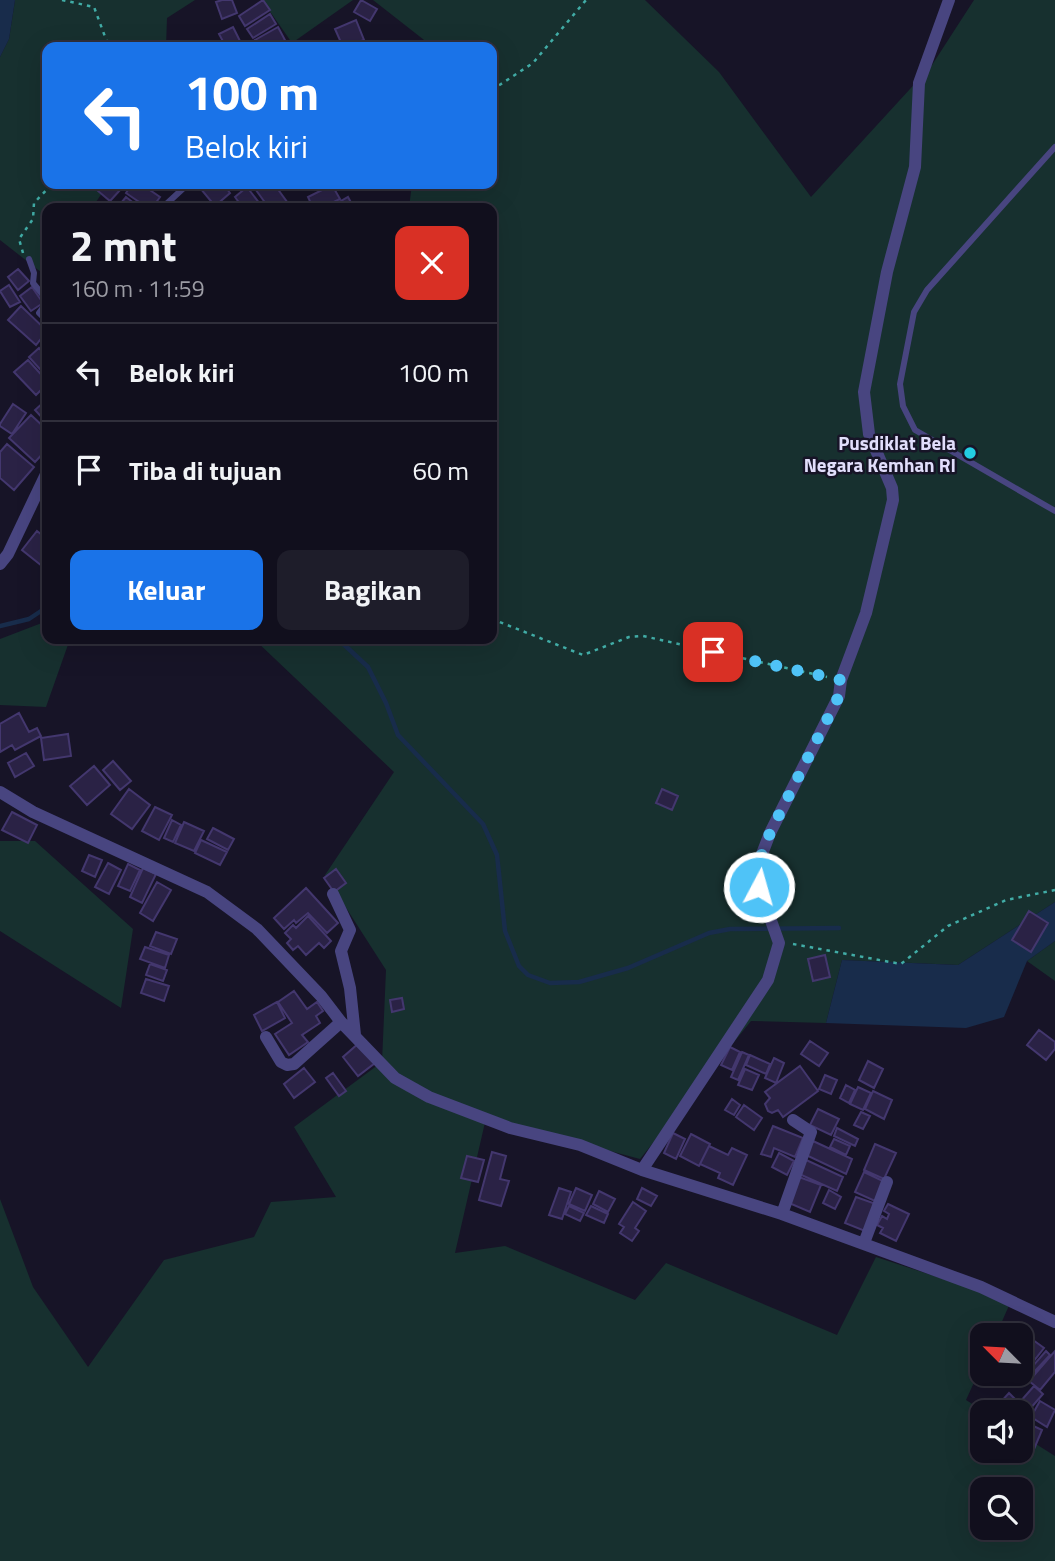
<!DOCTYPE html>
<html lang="id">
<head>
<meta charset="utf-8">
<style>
  :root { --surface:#110f1d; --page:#1e1d2a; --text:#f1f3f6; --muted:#9c9ca4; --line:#302f3b; --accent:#1a73e8 }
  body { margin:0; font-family:"Titillium Web",sans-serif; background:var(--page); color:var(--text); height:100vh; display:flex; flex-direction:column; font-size:26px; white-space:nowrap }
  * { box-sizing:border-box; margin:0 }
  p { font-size:23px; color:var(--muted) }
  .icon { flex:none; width:38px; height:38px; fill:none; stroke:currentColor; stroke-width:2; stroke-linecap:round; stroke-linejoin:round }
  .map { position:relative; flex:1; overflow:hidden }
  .sheet { position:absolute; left:42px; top:203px; width:455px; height:441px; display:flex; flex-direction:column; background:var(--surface); border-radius:14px; box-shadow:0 7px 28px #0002,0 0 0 2px var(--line) }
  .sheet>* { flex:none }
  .hud { position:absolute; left:42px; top:42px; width:455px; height:147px; border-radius:14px; box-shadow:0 7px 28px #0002,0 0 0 2px var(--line); background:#1a73e8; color:#fff; overflow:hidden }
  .needle { width:46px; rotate:294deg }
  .controls { position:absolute; left:970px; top:1323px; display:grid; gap:14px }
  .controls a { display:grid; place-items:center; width:63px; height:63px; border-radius:14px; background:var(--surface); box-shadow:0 7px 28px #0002,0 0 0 2px var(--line); font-size:35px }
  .pin { position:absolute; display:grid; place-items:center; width:60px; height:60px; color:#fff; margin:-30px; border-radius:14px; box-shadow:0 4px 10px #0006 }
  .me { position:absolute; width:77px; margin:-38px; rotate:6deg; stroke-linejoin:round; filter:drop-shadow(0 0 5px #0008) }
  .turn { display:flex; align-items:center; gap:24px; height:147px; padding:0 28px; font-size:32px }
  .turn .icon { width:91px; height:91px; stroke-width:2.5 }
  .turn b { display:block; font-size:49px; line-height:60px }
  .round { display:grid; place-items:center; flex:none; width:74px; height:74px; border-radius:14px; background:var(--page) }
  .overview { display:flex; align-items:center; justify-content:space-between; height:119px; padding:0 28px }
  h1 { font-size:42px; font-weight:700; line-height:52px }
  .cta { display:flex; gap:14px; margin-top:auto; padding:14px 28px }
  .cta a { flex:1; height:80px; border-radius:14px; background:var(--accent); color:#fff; font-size:28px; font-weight:700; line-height:80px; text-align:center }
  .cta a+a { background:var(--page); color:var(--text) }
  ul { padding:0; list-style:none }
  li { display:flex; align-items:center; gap:21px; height:98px; padding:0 28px; border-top:2px solid var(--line) }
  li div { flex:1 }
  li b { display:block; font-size:26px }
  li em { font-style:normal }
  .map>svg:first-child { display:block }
</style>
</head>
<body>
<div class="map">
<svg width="1055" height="1561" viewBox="0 0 1055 1561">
  <rect width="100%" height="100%" fill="#171427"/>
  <path fill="#17302f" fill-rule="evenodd" d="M15 0H195L167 18 166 47H47V184H108L92 208H47L46 276 0 240V57L9 39Z
    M262 0H353L292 43Z
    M373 0H645L719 72 811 197 932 65 974 0H1055V902L958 965 842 960 826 1023 751 1021 640 1159 486 1118 455 1253 505 1246 635 1300 666 1263 837 1335 876 1257 1011 1301 996 1335H982V1365L966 1400 985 1412H982V1451H1020V1434L1055 1456V1561H0V1199L33 1287 88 1367 164 1260 254 1237 271 1202 336 1197 294 1127 382 1062 386 970 325 875 394 772 254 639H492V208H409L412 184H492V47H433ZM982 1489H1020V1528H982Z
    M47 621V639H70L46 707 0 705V639Z
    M0 841H35L133 929 121 1008 0 931Z
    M1055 941V981L1027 961Z"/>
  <path fill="#182c4b" d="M0 0H15L9 39 0 57Z
    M1055 902V941L1027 961 1004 1017 966 1028 826 1023 842 960 958 965Z"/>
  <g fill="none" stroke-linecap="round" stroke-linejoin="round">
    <path stroke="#182c4b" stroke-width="4.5" d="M0 626 29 619 47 607
      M338 639 368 667 386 703 398 735 483 824 497 855 505 931 519 966 528 975 550 983 579 982 628 968 709 933 730 929 839 928"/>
  </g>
  <path fill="#2a2245" stroke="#43376e" stroke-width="2" d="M222 0H232L237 13 222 19 216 2Z
    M263 0 270 10 245 26 239 16Z
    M361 0 377 9 370 21 354 12Z
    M270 14 276 24 253 38 247 29Z
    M356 20 364 40 343 47 335 29Z
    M233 27 243 47H226L219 34Z
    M278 27 285 40 273 47H259L255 40Z
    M104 184H116L121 189 110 201 98 191Z
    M132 184H141L160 197 152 208H148L126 193Z
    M205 184H223L230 193 215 206 200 188Z
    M257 184H274L290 206 269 208 253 186Z
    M332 185 340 199 321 208H313L308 197Z
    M247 187 263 208H243L235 197Z
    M126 197 140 208H117Z
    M348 197 354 208H329Z
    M18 269 29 281 18 290 8 277Z
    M9 285 20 302 10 307 0 291Z
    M32 287 43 303 31 311 20 296Z
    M21 306 47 331 36 345 8 320Z
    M39 348 47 357V377L29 357Z
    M28 360 47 381V384L36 395 14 372Z
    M44 402 47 406V423L35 410Z
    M13 404 26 413 12 434 0 426V424Z
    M31 415 47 430V449L35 462 9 438Z
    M7 444 34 467 14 490 0 478V452Z
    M37 531 47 539V570L22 550Z
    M19 713 29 732 37 728 41 736 15 750 12 745 0 752V724Z
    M68 734 71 756 44 760 41 738Z
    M26 753 34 766 15 777 8 763Z
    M113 761 131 781 120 790 103 770Z
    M94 766 110 785 87 805 70 786Z
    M129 789 150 805 132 829 111 814Z
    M662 789 678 796 672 810 656 803Z
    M155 807 172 815 159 840 142 831Z
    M12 812 37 825 28 843 2 830Z
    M172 820 181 825 173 842 164 838Z
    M184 822 204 831 194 851 175 843Z
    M213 828 234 839 228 850 207 839Z
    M201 840 227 852 220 865 195 853Z
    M89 855 102 860 95 877 82 871Z
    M108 863 121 870 109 894 95 887Z
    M128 864 140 870 130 891 118 886Z
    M143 868 156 874 142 903 130 897Z
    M336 869 346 883 334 892 324 878Z
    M157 882 171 890 153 921 140 913Z
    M306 888 338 923 327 933 308 913 296 923 294 920 284 929 274 918Z
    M1029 911 1048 923 1031 952 1012 940Z
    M308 916 331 941 324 948 319 943 306 955 298 946 293 950 287 943 291 939 285 933 293 925 296 928Z
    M156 932 177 939 171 954 150 946Z
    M145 947 169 955 165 968 140 959Z
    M825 955 830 977 813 981 808 959Z
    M150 964 167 970 163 981 146 975Z
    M146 979 169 986 164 1001 141 993Z
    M294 991 307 1009 317 1002 323 1011 316 1016 320 1023 302 1035 308 1042 289 1055 275 1034 292 1023 278 1002Z
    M402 998 404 1009 392 1012 390 1000Z
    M277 1002 285 1018 262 1031 254 1015Z
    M1039 1030 1055 1042V1049L1046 1060 1027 1045Z
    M810 1041 828 1053 819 1066 801 1054Z
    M359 1043 375 1063 358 1076 343 1057Z
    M730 1047 740 1052 732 1070 721 1065Z
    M742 1052 749 1055 738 1080 731 1077Z
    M750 1055 770 1064 766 1074 746 1065Z
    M774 1058 784 1063 776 1083 765 1078Z
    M868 1061 883 1069 874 1088 859 1080Z
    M800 1066 818 1091 783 1117 778 1110 772 1113 768 1111 765 1104 770 1098 765 1092Z
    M304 1068 315 1082 294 1098 284 1084Z
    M745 1069 759 1075 752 1090 738 1085Z
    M333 1073 346 1091 339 1096 326 1078Z
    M825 1075 837 1080 831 1094 819 1089Z
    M846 1085 855 1090 849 1103 840 1098Z
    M858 1087 871 1093 863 1110 850 1104Z
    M873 1091 892 1100 884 1119 865 1109Z
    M732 1099 740 1105 734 1115 725 1110Z
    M744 1105 762 1118 754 1130 736 1117Z
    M818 1109 839 1119 831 1135 810 1125Z
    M861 1112 870 1116 863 1129 854 1125Z
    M773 1126 803 1138 795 1157 774 1148 771 1157 761 1154Z
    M837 1128 858 1139 855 1146 834 1136Z
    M673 1133 685 1139 676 1159 664 1153Z
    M691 1134 710 1144 699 1166 680 1156Z
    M834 1139 850 1146 846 1155 830 1147Z
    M813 1141 852 1159 846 1174 806 1155Z
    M875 1144 896 1153 884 1179 864 1170Z
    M709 1146 728 1155 732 1148 747 1155 733 1185 718 1178 720 1173 700 1164Z
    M492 1152 506 1156 500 1179 509 1181 501 1206 479 1200Z
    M779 1153 794 1161 787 1175 772 1167Z
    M467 1156 484 1160 478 1182 461 1178Z
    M804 1159 843 1177 837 1191 797 1173Z
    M864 1172 885 1182 875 1201 855 1192Z
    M799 1177 821 1185 810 1212 789 1203Z
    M559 1188 571 1192 562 1219 549 1215Z
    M576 1188 592 1195 585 1211 569 1204Z
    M642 1188 657 1196 651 1206 637 1199Z
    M829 1190 841 1197 835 1209 823 1203Z
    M599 1191 615 1199 608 1212 593 1204Z
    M856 1197 876 1204 865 1231 845 1223Z
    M633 1202 646 1211 635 1228 639 1231 632 1241 620 1233 624 1227 619 1224Z
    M888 1204 909 1214 896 1241 880 1233 883 1228 877 1225 882 1216 887 1219 889 1214 884 1211Z
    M569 1206 584 1213 580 1221 565 1214Z
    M591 1206 608 1214 604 1223 586 1215Z
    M1033 1340 1044 1348 1033 1362 1022 1354Z
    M1046 1351 1050 1355 1035 1371 1031 1368Z
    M1055 1351V1372L1040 1390 1029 1381Z
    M1034 1386 1043 1394 1029 1410 1020 1402Z
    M1009 1393 1019 1403 1011 1412 1000 1403Z
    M1040 1401 1055 1410 1047 1427 1031 1417Z
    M1023 1421 1042 1430 1032 1454 1019 1451 1020 1428Z"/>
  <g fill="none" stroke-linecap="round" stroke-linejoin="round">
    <path stroke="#41aca6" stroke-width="2.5" stroke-dasharray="3.5 5" stroke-linecap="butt" d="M62 0 94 7 107 42 106 47
      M492 90 533 63 586 0
      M23 253 19 239 33 219 34 203 52 184
      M492 619 583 655 629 637 643 636 827 677
      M793 944 901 964 948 926 1006 900 1055 890"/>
    <path stroke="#484580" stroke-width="6" d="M1055 147 927 290 914 312 900 384 903 406 915 430 1055 511
      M162 208 188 184
      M29 259 34 273 33 283 47 300
      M47 302 39 313 47 321"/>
    <path stroke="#484580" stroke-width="12" d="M0 564 8 554 47 472
      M0 792 33 812 207 892 257 929 321 996 341 1022 395 1078 429 1097 510 1128 580 1145 642 1170 782 1214 981 1287 1055 1322
      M333 894 350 930 341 951 350 988 355 1035
      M266 1037 281 1062 287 1065 294 1064 341 1022
      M642 1170 768 980 779 943 759 887 757 867 770 833 839 696 841 680 866 613 893 500 892 488 869 434 864 392 887 272 915 167 919 83 949 0
      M782 1214 811 1132 793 1120
      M864 1243 887 1182"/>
  </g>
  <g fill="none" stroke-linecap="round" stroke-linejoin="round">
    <path stroke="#4fc3f7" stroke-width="12" stroke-dasharray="0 21.6" d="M713 652 841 680 839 696 770 833 757 867 759 887"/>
  </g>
  <circle fill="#23cde2" stroke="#171427" stroke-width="2.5" cx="970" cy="453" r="7"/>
  <g text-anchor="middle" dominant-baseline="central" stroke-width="5" stroke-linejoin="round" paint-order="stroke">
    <g font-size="19" font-weight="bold" fill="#e1defb" stroke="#171427" text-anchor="end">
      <text x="956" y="442">Pusdiklat Bela<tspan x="956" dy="22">Negara Kemhan RI</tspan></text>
    </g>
  </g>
</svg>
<div class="controls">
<a><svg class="needle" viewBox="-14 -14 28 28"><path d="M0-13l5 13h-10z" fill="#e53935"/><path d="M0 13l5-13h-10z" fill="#9c9ca4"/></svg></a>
<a><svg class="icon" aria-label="sound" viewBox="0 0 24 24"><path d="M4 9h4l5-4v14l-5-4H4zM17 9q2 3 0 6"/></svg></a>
<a><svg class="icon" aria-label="search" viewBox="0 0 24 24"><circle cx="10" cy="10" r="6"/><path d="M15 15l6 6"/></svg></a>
</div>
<div class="pin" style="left:713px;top:652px;background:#d93025"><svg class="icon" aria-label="arrive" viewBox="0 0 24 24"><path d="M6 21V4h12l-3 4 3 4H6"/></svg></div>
<svg class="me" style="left:759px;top:887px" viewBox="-20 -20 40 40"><circle r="17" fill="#4fc3f7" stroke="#fff" stroke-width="3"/><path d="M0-11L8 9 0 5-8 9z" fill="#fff"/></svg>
<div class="hud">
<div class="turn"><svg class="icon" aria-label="left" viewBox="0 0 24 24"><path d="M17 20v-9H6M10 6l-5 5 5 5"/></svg><div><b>100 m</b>Belok kiri</div></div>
</div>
<section class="sheet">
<div class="overview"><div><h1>2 mnt</h1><p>160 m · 11:59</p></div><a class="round" style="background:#d93025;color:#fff"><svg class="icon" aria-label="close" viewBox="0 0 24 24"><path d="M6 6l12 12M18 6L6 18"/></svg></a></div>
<ul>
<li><svg class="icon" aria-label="left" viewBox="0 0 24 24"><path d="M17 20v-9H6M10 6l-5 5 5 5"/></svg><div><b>Belok kiri</b></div><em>100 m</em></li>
<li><svg class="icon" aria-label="arrive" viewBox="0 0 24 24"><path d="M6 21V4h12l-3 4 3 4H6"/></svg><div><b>Tiba di tujuan</b></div><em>60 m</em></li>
</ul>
<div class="cta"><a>Keluar</a><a>Bagikan</a></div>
</section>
</div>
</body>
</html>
